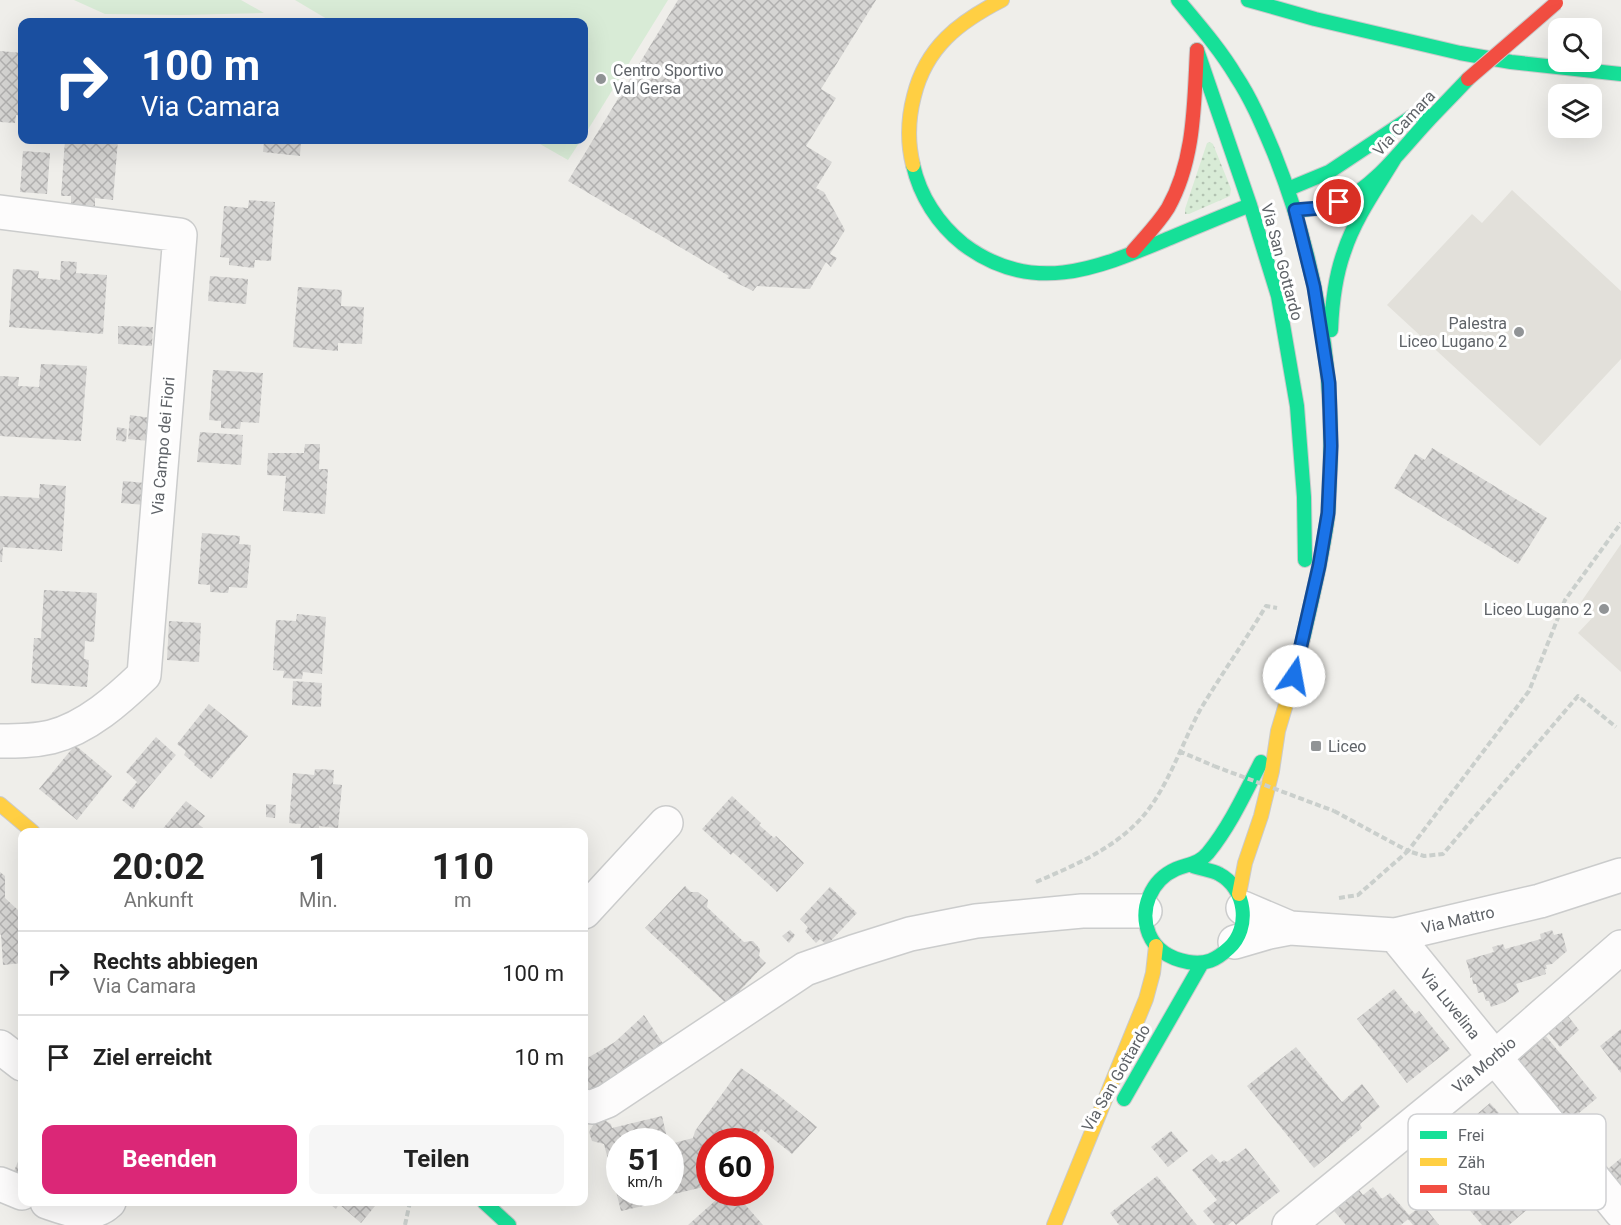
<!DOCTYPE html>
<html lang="de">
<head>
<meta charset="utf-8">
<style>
  :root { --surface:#fff; --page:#f6f6f6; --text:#222; --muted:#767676; --line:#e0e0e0; --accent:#db2777 }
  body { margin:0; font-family:Roboto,sans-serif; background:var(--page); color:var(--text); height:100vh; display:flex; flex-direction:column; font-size:22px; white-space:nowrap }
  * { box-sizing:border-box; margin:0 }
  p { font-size:20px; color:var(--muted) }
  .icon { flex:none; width:33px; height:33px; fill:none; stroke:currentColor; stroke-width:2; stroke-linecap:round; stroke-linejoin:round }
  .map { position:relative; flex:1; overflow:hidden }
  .panel { position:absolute; left:18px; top:828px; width:570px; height:378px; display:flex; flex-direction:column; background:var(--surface); border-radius:12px; box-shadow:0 6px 24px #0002 }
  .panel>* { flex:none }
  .top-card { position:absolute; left:18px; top:18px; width:570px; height:126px; border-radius:12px; box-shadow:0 6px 24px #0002; background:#1a4fa0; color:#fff; overflow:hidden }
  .buttons { position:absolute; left:1548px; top:18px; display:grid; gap:12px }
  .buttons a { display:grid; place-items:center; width:54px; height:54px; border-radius:12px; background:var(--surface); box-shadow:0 6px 24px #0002; font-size:30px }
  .speed { position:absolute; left:606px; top:1128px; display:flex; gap:12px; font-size:30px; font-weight:700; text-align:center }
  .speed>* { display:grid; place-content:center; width:78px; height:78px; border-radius:50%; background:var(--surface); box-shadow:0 6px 24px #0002; line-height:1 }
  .speed small { font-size:15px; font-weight:400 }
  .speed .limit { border:9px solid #d22; background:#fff; color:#111 }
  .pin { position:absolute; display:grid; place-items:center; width:51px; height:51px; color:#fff; margin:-26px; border:3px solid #fff; border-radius:50%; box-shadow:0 2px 6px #0007 }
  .me { position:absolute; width:66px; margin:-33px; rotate:12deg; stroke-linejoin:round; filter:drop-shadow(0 0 4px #0008) }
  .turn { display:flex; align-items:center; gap:21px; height:126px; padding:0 24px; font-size:27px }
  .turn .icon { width:78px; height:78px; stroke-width:2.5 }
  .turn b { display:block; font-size:42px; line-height:51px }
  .eta { display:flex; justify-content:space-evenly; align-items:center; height:102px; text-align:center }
  .eta b { font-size:36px; font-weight:700; line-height:42px }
  .cta { display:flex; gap:12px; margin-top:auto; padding:12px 24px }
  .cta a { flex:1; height:69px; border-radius:12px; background:var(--accent); color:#fff; font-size:24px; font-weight:700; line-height:69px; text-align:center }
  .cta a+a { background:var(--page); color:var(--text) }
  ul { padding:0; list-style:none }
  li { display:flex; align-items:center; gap:18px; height:84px; padding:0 24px; border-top:2px solid var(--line) }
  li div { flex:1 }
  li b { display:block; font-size:22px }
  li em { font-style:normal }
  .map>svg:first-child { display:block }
</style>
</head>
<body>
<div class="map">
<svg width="1621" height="1225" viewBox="0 0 1621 1225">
  <defs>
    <pattern id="grass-dots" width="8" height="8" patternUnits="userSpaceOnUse" patternTransform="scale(1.5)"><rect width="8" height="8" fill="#d8ebd6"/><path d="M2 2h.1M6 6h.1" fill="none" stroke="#b2c2b1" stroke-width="1.8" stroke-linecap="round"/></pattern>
    <pattern id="building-cross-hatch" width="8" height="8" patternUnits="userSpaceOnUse" patternTransform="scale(1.5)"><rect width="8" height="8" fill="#d6d5d3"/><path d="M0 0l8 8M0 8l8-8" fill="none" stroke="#b1b0af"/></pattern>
  </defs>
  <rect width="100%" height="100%" fill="#efeeea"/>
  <path fill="#e2e0da" d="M1512 190 1621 291V359L1540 446 1387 305 1472 214 1482 223Z
    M1621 544V672L1578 633 1594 616 1581 602Z"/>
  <path fill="url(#grass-dots)" d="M1210 142 1213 144 1231 189 1230 196 1189 214H1185V209L1207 143Z"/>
  <path fill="#d8ebd6" d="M74 0H241L264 13 181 15 105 14Z
    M295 0H668L584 136V22H332Z
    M533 140H581L568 160Z"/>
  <path fill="url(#building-cross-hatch)" d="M678 0H876L821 89 836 98 806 146 832 162 816 188 824 192 845 230 830 254 837 258 831 267 826 262 810 289 757 286 753 291 727 278 729 276 568 181Z
    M0 51 22 53V116L16 115 15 123 0 122Z
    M65 140H118L113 200 95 198V206L71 204V196H61Z
    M256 140H301L300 156 263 152 264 142 256 141Z
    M23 151 50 153 47 194 20 192Z
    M249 200 275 202 271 261 255 260 254 268 229 265V258L220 257 224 206 248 208Z
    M61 261 77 262 76 273 107 275 103 334 9 327 13 269 39 271 38 278 60 280Z
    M210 276 248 279 246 304 208 301Z
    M298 287 342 290 341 306 364 307 362 344 338 343V351L293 347Z
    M118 326 153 327 152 346 118 344Z
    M41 364 87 366 81 441 0 436V376L19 377 18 386 39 387Z
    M213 370 263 373 259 423 241 422 240 429 221 428V421L209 420Z
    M130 415 151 418 149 441 128 439Z
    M117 427 127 429 126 442 116 440Z
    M200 432 243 435 241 465 197 462Z
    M305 444H320L319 469H328L325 514 283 511 286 476 267 475 268 453H304Z
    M1432 448 1547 518 1518 564 1394 488 1415 454 1425 460Z
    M123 481 146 483 145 505 121 503Z
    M40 484 66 486 62 551 3 547 2 562H0V496L39 498Z
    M202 533 240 536 239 544 251 545 247 588 229 587 228 593 210 592V585L198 584Z
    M44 590 97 593 94 642 85 641 84 659 89 660 87 687 31 683 34 638H41Z
    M297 614 326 617 322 674 303 672 302 679 283 678 284 671 273 670 276 620 296 621Z
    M169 621 201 623 199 662 167 660Z
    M293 681 322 683 321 707 292 705Z
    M209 704 248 736 211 779 194 765 195 764 184 755 186 751 177 744Z
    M156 737 176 755 138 800H139L133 809 122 800 137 782 126 772Z
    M75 745 112 776 77 820 39 789Z
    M315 769 334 770 333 784 342 785 338 828 319 826V832H300L301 824 289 823 293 773 314 775Z
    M732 796 761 823 759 825 774 838 776 836 804 863 777 892 733 852 731 855 702 829Z
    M186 801 205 816 198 824 208 832H160Z
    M266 804 276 805 275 818 266 817Z
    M0 872 5 876V898L18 910 22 909V963L3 965 1 934 0 935Z
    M685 886 691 892H698L708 900 707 907 744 942 753 941 760 949 759 956 766 963 727 1004 645 928Z
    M830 887 857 913 827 945 820 939 816 943 805 931 808 927 800 919Z
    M790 930 795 935 789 943 782 936Z
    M1552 930 1554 935 1562 933 1567 951 1552 964 1546 965 1547 969H1545L1546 974 1516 984 1519 992 1505 1002 1491 1007 1489 1001H1486L1483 992 1478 993 1476 984H1473L1472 977 1470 978V973L1466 960 1494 952 1492 947 1503 944 1505 949 1541 939 1540 934Z
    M1394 989 1415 1014 1419 1011 1450 1049 1407 1083 1357 1019Z
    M1564 1011 1579 1030 1560 1047 1543 1027Z
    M644 1015 668 1051 584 1099V1060L615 1042Z
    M1621 1029V1073L1600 1046Z
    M1545 1035 1597 1098 1567 1123 1513 1061Z
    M1296 1047 1342 1102 1362 1084 1380 1107 1360 1124 1362 1128 1314 1168 1247 1086Z
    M741 1068 777 1094 817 1127 792 1154 761 1129 752 1142H710V1170L699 1173 703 1187 654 1199 656 1203 621 1211 604 1144 592 1141 589 1132 595 1122 604 1120 611 1124 612 1128 662 1116 668 1142H620V1192H670V1144L693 1138 695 1131Z
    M1490 1103 1499 1113 1478 1132 1469 1121Z
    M1171 1131 1188 1151 1168 1167 1151 1147Z
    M1488 1139 1537 1201 1509 1225H1482L1442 1177Z
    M1246 1148 1280 1191 1236 1225 1233 1221 1228 1225H1215L1203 1211 1217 1200 1192 1170 1212 1154 1220 1163 1224 1160 1227 1162Z
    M22 1152V1175L14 1171Z
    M1621 1158V1195L1603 1173Z
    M1157 1176 1197 1225H1119L1110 1213Z
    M1373 1187 1382 1199 1390 1193 1409 1215 1423 1205 1439 1225H1413L1408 1219 1401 1225H1346L1334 1211 1359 1190 1363 1195Z
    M725 1192H734L763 1225H688Z
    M327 1202H374L373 1204 375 1206 361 1223 339 1204 336 1209Z"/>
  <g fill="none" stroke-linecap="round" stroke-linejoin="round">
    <g stroke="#cbcccc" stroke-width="36">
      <path id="street" d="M0 212 180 235 144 675C119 699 87 728 51 737 34 741 17 741 0 741
        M584 912 666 823
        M1290 928 1395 935 1540 901 1621 875
        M1395 935 1621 1212
        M1235 942 1269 932 1290 928 1243 908
        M0 1047 22 1064
        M584 1106 592 1107 607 1101 805 969 853 952 910 934 976 921 1082 911H1145
        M0 1184 22 1193
        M47 1202C67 1209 91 1219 109 1202
        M1289 1225 1494 1058 1621 947"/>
    </g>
    <g stroke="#cacacb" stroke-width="16">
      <path id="fast" d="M1178 0C1198 24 1220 49 1236 76 1252 100 1263 127 1274 153 1314 253 1335 366 1330 473 1329 487 1329 501 1328 514 1323 556 1312 598 1303 639
        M1248 0 1315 19 1460 53 1511 62 1621 74
        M1197 50 1250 205 1278 296 1297 406 1304 497 1305 560
        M913 165C920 196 938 224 963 244 1033 297 1098 268 1170 238 1196 227 1223 216 1250 205
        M1288 189 1329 172 1422 110
        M1295 210C1310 209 1327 209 1341 202 1376 185 1400 151 1426 123 1440 108 1454 94 1468 79
        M1331 330C1332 304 1335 277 1344 252 1355 218 1377 188 1395 158
        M1193 866C1201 869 1212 870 1219 874 1246 888 1251 928 1229 948 1216 960 1206 965 1188 962 1172 959 1156 951 1149 934 1139 909 1151 880 1176 869 1188 864 1199 864 1208 853 1230 826 1245 793 1261 762
        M1124 1099 1202 963
        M484 1202 509 1225"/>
    </g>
    <g stroke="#cacacb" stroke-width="16">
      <path id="slow" d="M913 165C907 141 908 119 914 96 926 47 959 22 1002 0
        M0 804 33 832
        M1239 894 1245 863 1261 816 1272 771 1278 731 1294 677 1303 639
        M1054 1225 1146 999 1153 973 1156 946"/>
    </g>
    <g stroke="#cacacb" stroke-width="16">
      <path id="jam" d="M1133 251C1145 237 1158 224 1168 208 1195 160 1194 103 1197 50"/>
    </g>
    <path stroke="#cacfcc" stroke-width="4" stroke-dasharray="6 3" stroke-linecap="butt" d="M1179 751 1214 766
      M1334 811 1408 851 1529 691 1565 600 1621 523
      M1036 882C1080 863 1128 843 1155 800 1173 772 1184 740 1200 710 1221 675 1245 641 1266 606L1277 608
      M1339 898 1358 895 1408 851 1424 856 1443 854 1578 696 1616 727
      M405 1225 410 1202"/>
    <use href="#street" stroke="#fdfcfc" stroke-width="33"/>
    <use href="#fast" stroke="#16e098" stroke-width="14"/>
    <use href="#slow" stroke="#ffcf43" stroke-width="14"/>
    <use href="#jam" stroke="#f24e42" stroke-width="14"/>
    <g stroke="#cacacb" stroke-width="16" stroke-linecap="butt">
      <path id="jam-bridge" d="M1468 79 1556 3"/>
    </g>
    <path stroke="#cacfcc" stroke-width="4" stroke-dasharray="6 3" stroke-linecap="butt" d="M1214 766 1334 811"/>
    <use href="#jam-bridge" stroke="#f24e42" stroke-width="14"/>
  </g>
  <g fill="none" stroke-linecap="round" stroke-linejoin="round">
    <g stroke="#114b97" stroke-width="15">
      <path id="route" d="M1294 676 1319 566 1328 513 1331 446 1329 383 1314 287 1295 210 1320 208 1339 202"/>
    </g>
    <use href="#route" stroke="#1a73e8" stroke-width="10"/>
  </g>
  <g fill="#919496" stroke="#fff" stroke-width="2">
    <circle cx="601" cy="79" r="6"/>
    <circle cx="1519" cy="332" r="6"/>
    <circle cx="1604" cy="609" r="6"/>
    <rect x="1310" y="740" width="12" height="12" rx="3"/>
  </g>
  <g text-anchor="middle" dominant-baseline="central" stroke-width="6" stroke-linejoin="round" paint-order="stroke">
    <g font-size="16" fill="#5f6368" stroke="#fff" text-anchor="start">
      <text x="613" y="70">Centro Sportivo<tspan x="613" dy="18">Val Gersa</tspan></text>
      <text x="1507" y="323" text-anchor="end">Palestra<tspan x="1507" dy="18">Liceo Lugano 2</tspan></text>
      <text x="1592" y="609" text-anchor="end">Liceo Lugano 2</text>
      <text x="1328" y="746">Liceo</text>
    </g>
    <g font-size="16" fill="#5f6368" stroke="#fff">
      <text transform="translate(1404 123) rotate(-47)">Via Camara</text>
      <text transform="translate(1282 262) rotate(75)">Via San Gottardo</text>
      <text transform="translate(163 446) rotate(-85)">Via Campo dei Fiori</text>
      <text transform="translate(1458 920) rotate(-13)">Via Mattro</text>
      <text transform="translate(1450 1004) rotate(51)">Via Luvelina</text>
      <text transform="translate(1484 1065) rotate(-40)">Via Morbio</text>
      <text transform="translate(1116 1078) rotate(-60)">Via San Gottardo</text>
    </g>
  </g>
  <rect x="1408" y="1114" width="198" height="96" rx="9" fill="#fff" stroke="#cfd0d2" stroke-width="1.5"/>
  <rect x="1420" y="1131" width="27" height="8" fill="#16e098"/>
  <rect x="1420" y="1158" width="27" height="8" fill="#ffcf43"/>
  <rect x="1420" y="1185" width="27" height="8" fill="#f24e42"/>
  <g font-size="16" fill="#5f6368">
    <text x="1458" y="1141">Frei</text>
    <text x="1458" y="1168">Zäh</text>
    <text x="1458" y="1195">Stau</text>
  </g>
</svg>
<div class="buttons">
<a><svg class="icon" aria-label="search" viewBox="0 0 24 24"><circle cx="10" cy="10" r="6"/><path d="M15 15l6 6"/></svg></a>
<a><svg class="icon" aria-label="layers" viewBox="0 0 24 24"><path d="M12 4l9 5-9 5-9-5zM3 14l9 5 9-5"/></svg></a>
</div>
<div class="speed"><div>51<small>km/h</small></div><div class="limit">60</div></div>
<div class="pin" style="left:1339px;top:202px;background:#d93025"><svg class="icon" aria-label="arrive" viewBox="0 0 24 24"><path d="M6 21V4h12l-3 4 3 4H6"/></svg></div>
<svg class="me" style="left:1294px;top:676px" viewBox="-20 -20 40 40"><circle r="19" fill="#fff"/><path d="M0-13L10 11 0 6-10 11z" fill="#1a73e8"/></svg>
<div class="top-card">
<div class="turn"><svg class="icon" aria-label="right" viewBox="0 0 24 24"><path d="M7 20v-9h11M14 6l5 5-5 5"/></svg><div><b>100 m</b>Via Camara</div></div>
</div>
<section class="panel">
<div class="eta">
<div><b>20:02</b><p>Ankunft</p></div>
<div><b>1</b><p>Min.</p></div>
<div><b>110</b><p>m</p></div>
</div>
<ul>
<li><svg class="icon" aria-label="right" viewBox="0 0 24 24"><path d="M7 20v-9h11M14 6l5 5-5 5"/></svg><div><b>Rechts abbiegen</b><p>Via Camara</p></div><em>100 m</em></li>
<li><svg class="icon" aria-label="arrive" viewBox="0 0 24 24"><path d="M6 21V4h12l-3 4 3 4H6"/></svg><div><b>Ziel erreicht</b></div><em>10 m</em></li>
</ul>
<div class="cta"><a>Beenden</a><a>Teilen</a></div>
</section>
</div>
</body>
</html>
